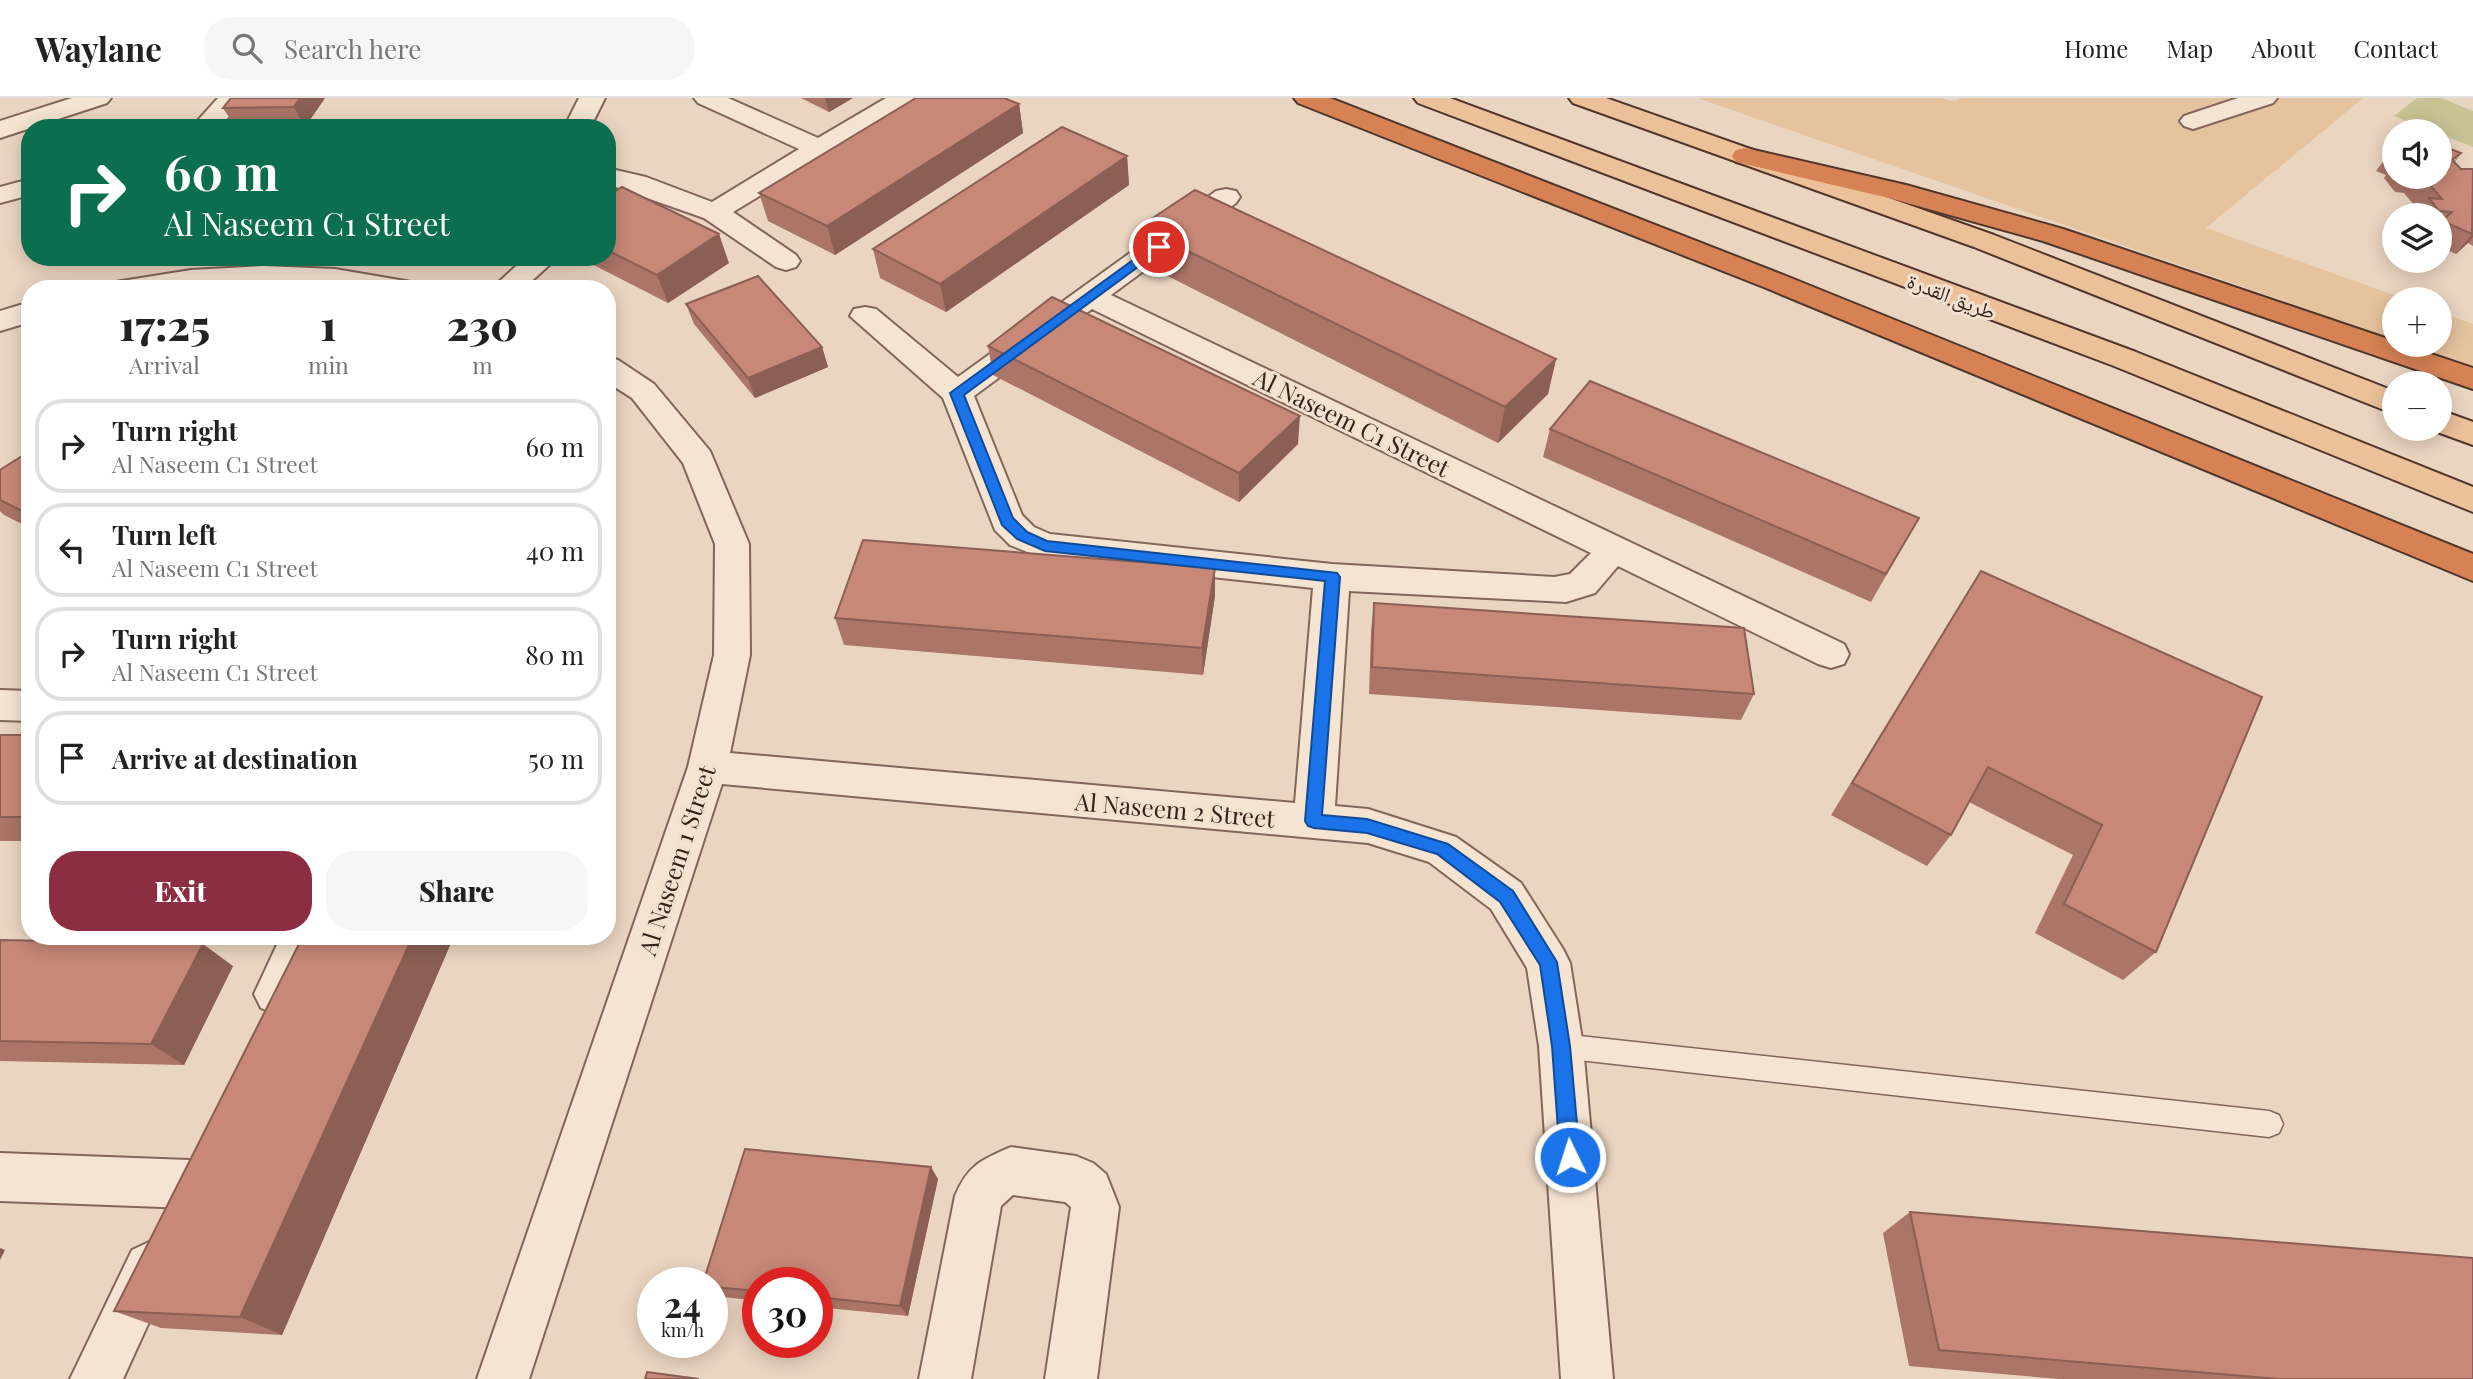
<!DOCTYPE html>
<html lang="en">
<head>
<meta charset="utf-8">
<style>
  :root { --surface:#fff; --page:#f6f6f6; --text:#222; --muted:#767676; --line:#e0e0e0; --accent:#8d2d42 }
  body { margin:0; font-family:"Playfair Display","Noto Naskh Arabic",serif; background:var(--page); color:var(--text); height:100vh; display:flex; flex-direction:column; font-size:26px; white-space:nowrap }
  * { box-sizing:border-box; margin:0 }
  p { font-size:23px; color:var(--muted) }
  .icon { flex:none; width:38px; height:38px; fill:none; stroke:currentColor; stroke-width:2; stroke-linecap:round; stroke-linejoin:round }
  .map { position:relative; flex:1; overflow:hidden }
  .drawer { position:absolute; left:21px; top:182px; width:595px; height:665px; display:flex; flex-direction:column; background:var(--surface); border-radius:28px; box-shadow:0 4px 18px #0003 }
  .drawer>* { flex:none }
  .hud { position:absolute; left:21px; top:21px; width:595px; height:147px; border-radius:28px; box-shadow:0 4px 18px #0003; background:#0b6e4f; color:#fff; overflow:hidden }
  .buttons { position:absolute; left:2382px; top:21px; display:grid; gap:14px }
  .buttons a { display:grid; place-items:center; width:70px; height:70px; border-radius:50%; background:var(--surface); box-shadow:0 4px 18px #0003; font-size:35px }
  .speed { position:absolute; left:637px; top:1169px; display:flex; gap:14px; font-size:35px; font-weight:700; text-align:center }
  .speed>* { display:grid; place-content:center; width:91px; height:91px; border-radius:50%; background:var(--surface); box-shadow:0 4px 18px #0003; line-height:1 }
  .speed small { font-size:18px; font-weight:400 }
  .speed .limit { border:10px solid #d22; background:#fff; color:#111 }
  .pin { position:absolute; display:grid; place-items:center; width:60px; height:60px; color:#fff; margin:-30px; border:4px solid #fff; border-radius:50%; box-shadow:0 2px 7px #0007 }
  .me { position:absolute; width:77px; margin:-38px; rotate:356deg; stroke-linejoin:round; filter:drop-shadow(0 0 5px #0008) }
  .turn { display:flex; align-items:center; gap:24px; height:147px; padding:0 28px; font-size:32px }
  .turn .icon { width:91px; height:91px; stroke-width:2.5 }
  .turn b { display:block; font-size:49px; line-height:60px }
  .eta { display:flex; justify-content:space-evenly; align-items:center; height:119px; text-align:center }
  .eta b { font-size:42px; font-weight:800; line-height:49px }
  .cta { display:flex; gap:14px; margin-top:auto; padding:14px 28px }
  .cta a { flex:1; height:80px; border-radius:28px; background:var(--accent); color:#fff; font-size:28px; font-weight:800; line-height:80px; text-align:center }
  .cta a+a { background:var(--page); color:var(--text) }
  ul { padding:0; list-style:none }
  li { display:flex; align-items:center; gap:21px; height:94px; margin:0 14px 10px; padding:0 14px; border:4px solid var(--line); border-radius:28px }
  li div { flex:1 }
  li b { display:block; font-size:26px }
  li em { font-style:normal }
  header { display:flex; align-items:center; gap:42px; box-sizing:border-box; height:98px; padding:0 35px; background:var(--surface); border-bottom:2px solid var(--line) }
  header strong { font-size:33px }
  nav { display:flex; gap:38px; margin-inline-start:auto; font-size:24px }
  .search { width:490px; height:63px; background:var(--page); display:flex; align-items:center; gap:18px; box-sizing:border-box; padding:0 24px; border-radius:28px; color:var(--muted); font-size:26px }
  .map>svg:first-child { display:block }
</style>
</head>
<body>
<header>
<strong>Waylane</strong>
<div class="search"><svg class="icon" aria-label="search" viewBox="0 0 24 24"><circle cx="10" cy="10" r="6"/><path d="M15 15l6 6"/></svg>Search here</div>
<nav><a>Home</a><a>Map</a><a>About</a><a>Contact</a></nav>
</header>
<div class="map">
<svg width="2473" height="1281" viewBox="0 0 2473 1281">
  <rect width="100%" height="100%" fill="#ead5c0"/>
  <path fill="#c8c395" d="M2417 0H2441L2473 13V49L2440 36V33H2432L2394 18Z"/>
  <path fill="#e5c39e" d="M1697 0H1941L1954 4 1960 0H2363L2206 130 2405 201H2394V241Z
    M2440 214 2473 226V269L2410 247H2440Z"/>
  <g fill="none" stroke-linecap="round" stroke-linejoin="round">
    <g stroke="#826659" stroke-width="3">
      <path id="service" d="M1561 936 2269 1013 2279 1017 2283 1026 2279 1035 2269 1039 1561 960 1552 957 1548 948 1552 939Z"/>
    </g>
    <g stroke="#826659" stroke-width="4">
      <path id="minor" d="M72 0H111L107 5 0 40V23Z
        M218 0H245L219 30H191Z
        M579 0H605L590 30H564Z
        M694 0H728L818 40 886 0H917L913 5 733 114 796 157 800 163 796 169 786 172 776 169 704 120 607 86V70L646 79 712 104 799 51 698 5Z
        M2238 0H2277L2273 5 2193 31 2184 28 2180 23 2184 18Z
        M30 81V97L0 105V89Z
        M1226 91 1236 93 1240 99 1236 105 1111 197 1844 546 1849 556 1844 566 1831 570 1818 566 1618 468 1595 495 1566 504 1349 493 1335 708 1368 711 1456 739 1521 785 1563 851 1570 865 1583 948 1613 1281H1561L1539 948 1527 870 1491 811 1429 764 1368 745 722 686 529 1281H477L688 669 714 557 715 446 683 365 632 300 607 284V259L618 262 654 286 710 353 749 446 750 557 730 655 1295 705 1313 490 1045 461 1010 447 995 432 943 300 850 218 854 211 865 209 876 211 958 279 1216 93ZM1092 211 1591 455 1570 476 1554 479 1332 466 1050 436 1034 429 1022 417 974 298Z
        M526 159H558L523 191H491Z
        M263 168 335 171 417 185 421 191H349L263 186 184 191H105L109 185 191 172Z
        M30 204V224L0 233V213Z
        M0 592 30 593V623L0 622Z
        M281 838H324L291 910 276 916 261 910 254 896Z
        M1011 1049 1076 1058 1093 1065 1106 1076 1119 1109 1097 1281H1045L1071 1109 1065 1104 1013 1097 1001 1108 971 1281H919L955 1098C968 1067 981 1062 1011 1049Z
        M0 1055 189 1062 206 1069 213 1086 206 1103 189 1110 0 1103Z
        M149 1144 166 1152 174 1169 123 1281H70L132 1152Z"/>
    </g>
    <g stroke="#50362d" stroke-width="4">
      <path id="primary" d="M1414 0H1450L2136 254 2473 389V414L2114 268 1418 5Z
        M1569 0H1606L1994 137 2394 293V316L1974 149 1573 5Z
        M2440 312 2473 324V347L2429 331H2440Z"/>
    </g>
    <g stroke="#50362d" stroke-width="4">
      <path id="motorway" d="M1294 0H1330L1786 178 2473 456V483L1766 190 1298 5Z
        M1745 50 1906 87 2063 131 2394 243V247H2404L2473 270V291L2043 143 1889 100 1736 64 1732 58 1736 52Z"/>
    </g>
    <use href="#service" fill="#f6e4d2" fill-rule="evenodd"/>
    <use href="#minor" fill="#f6e4d2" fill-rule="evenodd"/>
    <use href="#primary" fill="#ecc199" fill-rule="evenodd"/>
    <use href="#motorway" fill="#d68254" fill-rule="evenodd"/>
  </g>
  <path fill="#ab7567" d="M325 0 305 29 236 30 223 10Z
    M801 0H853L829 14Z
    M1019 6 1023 35 835 157 768 123 759 95Z
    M2394 51V79H2440L2461 55 2454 65 2461 71H2473V148L2468 145 2456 156 2440 149V117H2416L2419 113 2404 95 2395 94 2384 80 2386 77 2376 73 2391 53Z
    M1127 58 1129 87 946 214 880 180 873 151Z
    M607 98 729 165 668 205 578 159H607Z
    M1139 129 1556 261 1548 296 1498 345 1142 165Z
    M686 206 822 249 828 269 755 300 694 226Z
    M988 248 1298 346 1239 404 993 277Z
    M1550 331 1919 420 1871 504 1543 359Z
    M30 353V430L4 417 0 413V372Z
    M1981 473 2262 599 2156 854 2123 882 2035 835 2073 757 1969 704 1951 737 1927 768 1831 717Z
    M1215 498 1203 577 844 547 835 520Z
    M1374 505 1754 596 1741 622 1369 596 1371 533Z
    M0 637H30V743H0Z
    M303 838H454L282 1237 161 1230 114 1213Z
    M0 842 233 868 184 967 0 963Z
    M938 1081 908 1218 817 1209V1185H758V1203L715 1198 712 1196V1189Z
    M1910 1114 2473 1281H2059L1909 1268 1883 1135Z"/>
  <path fill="#8b5f54" d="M300 0H325L305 29 294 9Z
    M825 0H853L829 14Z
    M1019 6 1023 35 835 157 827 128Z
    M1127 58 1129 87 946 214 940 186Z
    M2473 135V139L2468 145 2456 156Z
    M719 136 729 165 668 205 657 177Z
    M822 249 828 269 755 300 748 280Z
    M1556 261 1548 296 1498 345 1505 309Z
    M1300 318 1298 346 1239 404V375Z
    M1215 470V498L1203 577 1202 550Z
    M413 838H454L282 1237 240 1219Z
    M203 846 233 868 184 967 151 946Z
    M931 1069 938 1081 908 1218 900 1208Z
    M0 1150 5 1152 0 1162Z"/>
  <path fill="#c78878" stroke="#8b5f54" stroke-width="2" d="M231 0H300L294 9 223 10Z
    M916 0H1004L1019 6 827 128 759 95Z
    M1062 29 1127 58 940 186 873 151Z
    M2440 47 2461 55 2452 62 2461 71H2473L2472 136 2442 123 2452 114 2439 113 2429 100 2442 101 2423 79H2440Z
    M622 89 719 136 657 177 607 152V98Z
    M1195 92 1556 261 1505 309 1139 129Z
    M758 178 822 249 748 280 686 206Z
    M1052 199 1300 318 1239 375 988 248Z
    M1590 283 1919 420 1886 476 1550 331Z
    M30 353V417L0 402V372Z
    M863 442 1215 470 1202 550 835 520Z
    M1981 473 2262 599 2156 854 2064 806 2102 727 1988 669 1951 737 1852 685Z
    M1374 505 1744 530 1754 596 1372 569Z
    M0 637H30V719H0Z
    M303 838H413L240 1219 114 1213Z
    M0 842 203 846 151 946 0 943Z
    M745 1051 931 1069 900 1208 817 1199V1185H758V1193L712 1189V1185H703Z
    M1910 1114 2473 1160V1281H2279L1939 1252Z
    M647 1274 699 1281H645Z"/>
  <path fill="#1a73e8" stroke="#114b97" stroke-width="2" d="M1155 146 1165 149 964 297 1013 420 1027 434 1047 443 1337 475 1340 479 1322 717 1367 721 1448 746 1513 793 1557 864 1570 948 1580 1059 1577 1066 1570 1068 1563 1066 1560 1059 1552 948 1540 867 1500 804 1437 756 1367 735 1314 730 1308 728 1305 723 1325 483 1045 453 1017 441 1002 427 950 295Z"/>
  <g text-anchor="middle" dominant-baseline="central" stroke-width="6" stroke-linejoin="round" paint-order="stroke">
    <g font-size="21" fill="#33231d" stroke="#f3e1cf">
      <text transform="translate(1952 197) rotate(21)">طريق القدرة</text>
    </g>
    <g font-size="24" fill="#33231d" stroke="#f3e1cf">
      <text transform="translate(1352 324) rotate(26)">Al Naseem C1 Street</text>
      <text transform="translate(1175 711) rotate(5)">Al Naseem 2 Street</text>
      <text transform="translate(676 762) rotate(-72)">Al Naseem 1 Street</text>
    </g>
  </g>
</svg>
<div class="buttons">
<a><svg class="icon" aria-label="sound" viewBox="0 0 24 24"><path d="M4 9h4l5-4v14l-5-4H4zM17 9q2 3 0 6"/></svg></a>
<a><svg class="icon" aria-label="layers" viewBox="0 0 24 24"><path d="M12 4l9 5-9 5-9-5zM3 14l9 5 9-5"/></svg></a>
<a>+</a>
<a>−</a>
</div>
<div class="speed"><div>24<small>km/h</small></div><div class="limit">30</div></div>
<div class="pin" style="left:1159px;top:149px;background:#d93025"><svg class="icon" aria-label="arrive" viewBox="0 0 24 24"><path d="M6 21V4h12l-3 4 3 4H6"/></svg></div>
<svg class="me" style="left:1570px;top:1059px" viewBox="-20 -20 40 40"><circle r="17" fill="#1a73e8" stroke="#fff" stroke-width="3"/><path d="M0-11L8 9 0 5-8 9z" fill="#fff"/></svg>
<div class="hud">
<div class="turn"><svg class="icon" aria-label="right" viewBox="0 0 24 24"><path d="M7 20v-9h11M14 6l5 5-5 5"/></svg><div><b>60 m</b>Al Naseem C1 Street</div></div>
</div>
<section class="drawer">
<div class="eta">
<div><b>17:25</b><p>Arrival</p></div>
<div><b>1</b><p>min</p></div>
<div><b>230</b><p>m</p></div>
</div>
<ul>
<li><svg class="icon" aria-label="right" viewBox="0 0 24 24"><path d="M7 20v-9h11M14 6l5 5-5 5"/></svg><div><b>Turn right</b><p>Al Naseem C1 Street</p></div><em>60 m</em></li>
<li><svg class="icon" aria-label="left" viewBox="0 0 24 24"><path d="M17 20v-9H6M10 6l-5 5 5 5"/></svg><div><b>Turn left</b><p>Al Naseem C1 Street</p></div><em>40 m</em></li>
<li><svg class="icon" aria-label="right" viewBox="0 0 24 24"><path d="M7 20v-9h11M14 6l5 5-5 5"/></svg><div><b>Turn right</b><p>Al Naseem C1 Street</p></div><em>80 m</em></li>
<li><svg class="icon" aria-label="arrive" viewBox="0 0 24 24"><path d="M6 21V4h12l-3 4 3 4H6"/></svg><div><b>Arrive at destination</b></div><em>50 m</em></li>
</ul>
<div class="cta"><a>Exit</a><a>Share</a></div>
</section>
</div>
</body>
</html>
